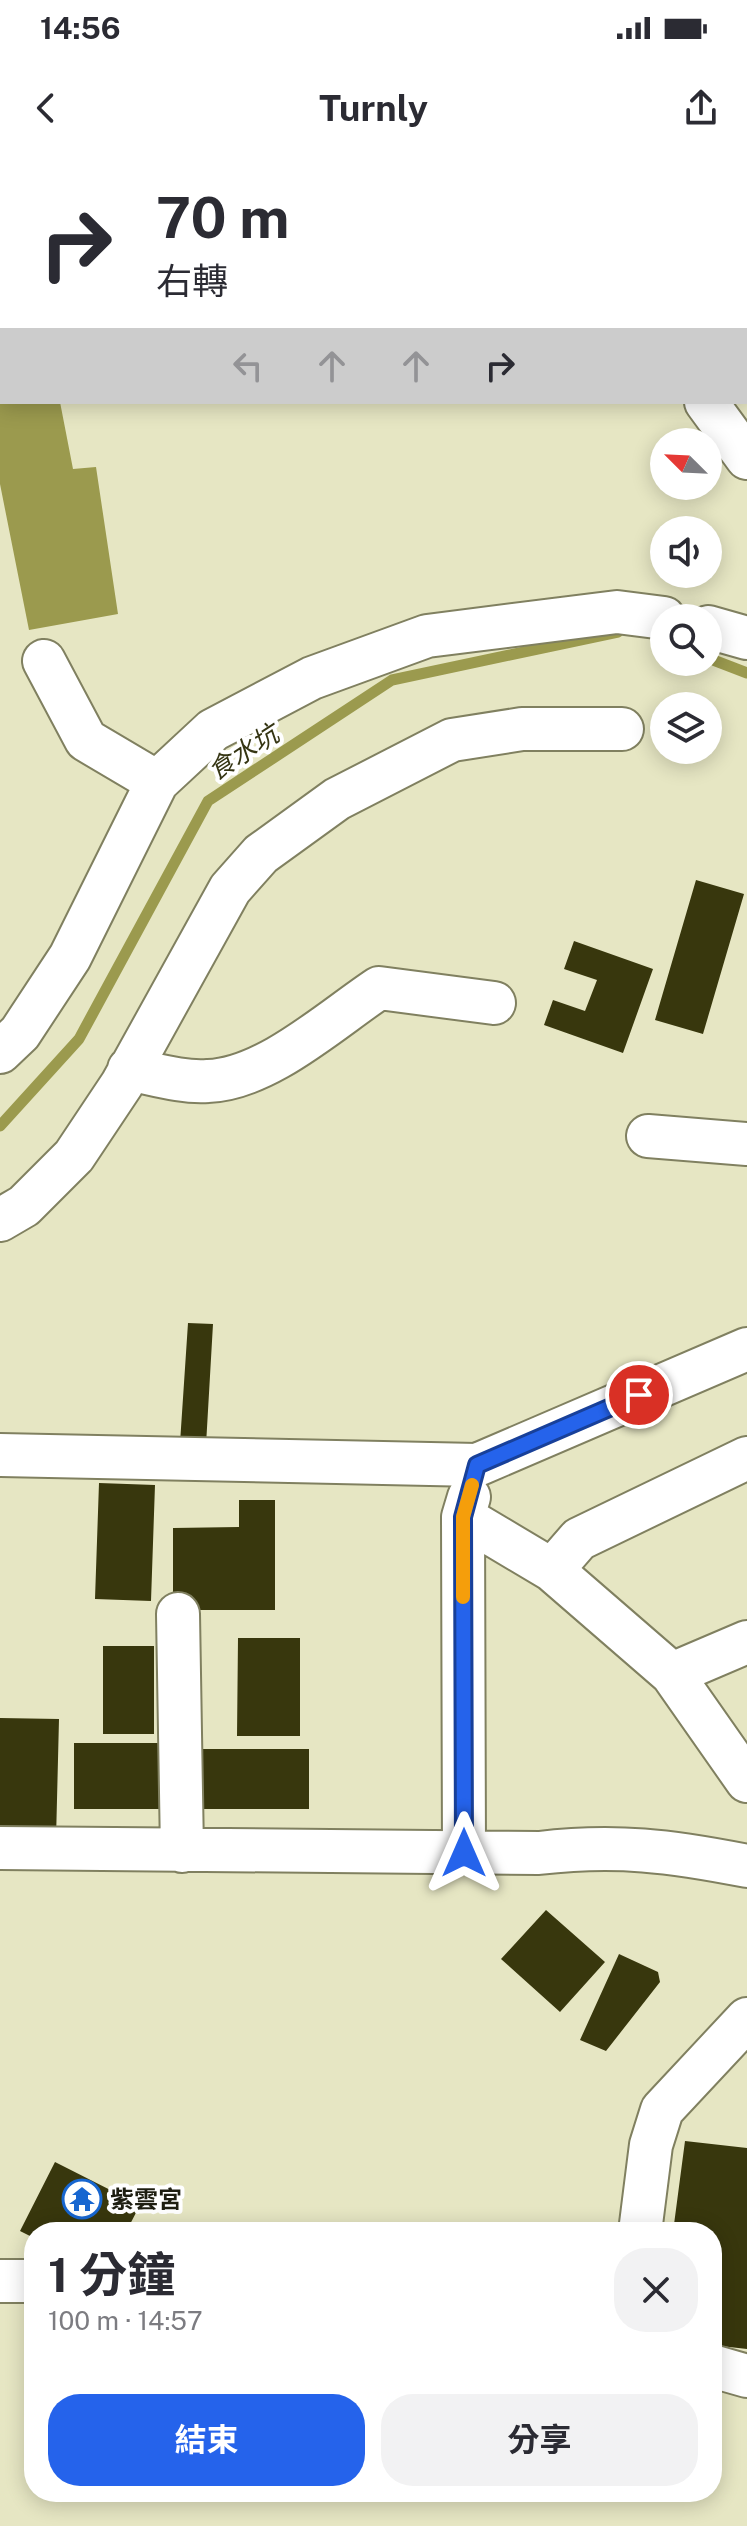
<!DOCTYPE html>
<html lang="zh-TW">
<head>
<meta charset="utf-8">
<style>
  :root { --surface:#fff; --page:#f2f2f3; --text:#2b2b33; --muted:#7c7c81; --accent:#2563eb }
  body { margin:0; font-family:"Public Sans","Noto Sans TC",sans-serif; background:var(--page); color:var(--text); height:100vh; display:flex; flex-direction:column; font-size:30px; white-space:nowrap }
  * { box-sizing:border-box; margin:0 }
  p { font-size:26px; color:var(--muted) }
  .icon { flex:none; width:44px; height:44px; fill:none; stroke:currentColor; stroke-width:2; stroke-linecap:round; stroke-linejoin:round }
  .map { position:relative; flex:1; overflow:hidden }
  .sheet { position:absolute; left:24px; top:2062px; width:698px; height:280px; display:flex; flex-direction:column; background:var(--surface); border-radius:32px; box-shadow:0 4px 20px #0003 }
  .sheet>* { flex:none }
  .top-card { position:absolute; left:0px; top:0px; width:748px; height:244px; box-shadow:0 4px 20px #0003; background:#fff; color:var(--text); overflow:hidden }
  .needle { width:52px; rotate:294deg }
  .fabs { position:absolute; left:650px; top:268px; display:grid; gap:16px }
  .fabs a { display:grid; place-items:center; width:72px; height:72px; border-radius:50%; background:var(--surface); box-shadow:0 4px 20px #0003; font-size:40px }
  .pin { position:absolute; display:grid; place-items:center; width:68px; height:68px; color:#fff; margin:-34px; border:4px solid #fff; border-radius:50%; box-shadow:0 2px 8px #0007 }
  .me { position:absolute; width:88px; margin:-44px; rotate:0deg; stroke-linejoin:round; filter:drop-shadow(0 0 6px #0008) }
  .turn { display:flex; align-items:center; gap:28px; height:168px; padding:0 24px; font-size:36px }
  .turn .icon { width:104px; height:104px; stroke-width:2.5 }
  .turn b { display:block; font-size:56px; line-height:68px }
  .lanes { display:flex; align-items:center; height:76px; padding:0 24px; background:#0003; justify-content:center; gap:40px; direction:ltr }
  .lanes .off { opacity:.35 }
  .round { display:grid; place-items:center; flex:none; width:84px; height:84px; border-radius:32px; background:var(--page) }
  .headline { display:flex; align-items:center; justify-content:space-between; height:136px; padding:0 24px }
  h1 { font-size:48px; font-weight:700; line-height:60px }
  .primary-button { display:flex; gap:16px; margin-top:auto; padding:16px 24px }
  .primary-button a { flex:1; height:92px; border-radius:32px; background:var(--accent); color:#fff; font-size:32px; font-weight:700; line-height:92px; text-align:center }
  .primary-button a+a { background:var(--page); color:var(--text) }
  .status { display:flex; justify-content:space-between; align-items:center; height:56px; padding:0 40px; background:var(--surface); direction:ltr }
  .status svg { height:22px; fill:currentColor }
  header { display:flex; justify-content:space-between; align-items:center; height:104px; padding:0 24px; background:var(--surface); font-size:36px; font-weight:700 }
  .map>svg:first-child { display:block }
</style>
</head>
<body>
<div class="status"><b>14:56</b><svg viewBox="0 0 49 12"><path d="M0 12V9h3v3zM5 12V6h3v6zM10 12V3h3v9zM15 12V0h3v12zM26 1h20v11H26zM47 4h2v5h-2z"/></svg></div>
<header><svg class="icon" aria-label="back" viewBox="0 0 24 24"><path d="M15 5l-7 7 7 7"/></svg>Turnly<svg class="icon" aria-label="share" viewBox="0 0 24 24"><path d="M12 15V3M7 8l5-5 5 5M5 13v7h14v-7"/></svg></header>
<div class="map">
<svg width="747" height="2366" viewBox="0 0 747 2366">
  <rect width="100%" height="100%" fill="#e6e6c3"/>
  <path fill="#9b9a4e" d="M93 0H421L424 2H82Z
    M0 10 2 242H60L73 309 96 307 118 454 29 470 0 324Z"/>
  <g fill="none" stroke-linecap="round" stroke-linejoin="round">
    <path stroke="#9b9a4e" stroke-width="11" d="M708 498 747 513
      M0 966 79 879 208 641 392 520 618 472"/>
  </g>
  <path fill="#38370d" d="M696 720 744 734 703 874 655 860Z
    M574 781 653 809 623 893 544 865 553 840 585 851 597 820 564 809Z
    M188 1163 213 1164 206 1285 180 1283Z
    M99 1323 155 1325 151 1441 95 1439Z
    M239 1340H275V1450H173V1368L239 1367Z
    M238 1478H300V1576H237Z
    M103 1486H154V1574H103Z
    M0 1558 59 1559 56 1680 0 1679Z
    M74 1583H175V1649H74Z
    M196 1589H309V1649H196Z
    M546 1750 605 1802 560 1852 501 1799Z
    M619 1794 658 1812 660 1822 606 1891 580 1880Z
    M685 1981 747 1988V2189L712 2185V2072H673Z
    M55 2002 140 2045 126 2072H34V2078L20 2071Z"/>
  <g fill="none" stroke-linecap="round" stroke-linejoin="round">
    <g stroke="#808060" stroke-width="46">
      <path id="minor" d="M515 0 518 2
        M574 2 576 0
        M706 242 747 298
        M708 467 747 478
        M44 501 86 580 157 622
        M0 892 20 873 70 797 157 622 213 570 312 518 427 476 617 452 664 458
        M129 909C154 914 183 923 208 921 267 919 332 859 379 828L494 843
        M648 976 747 984
        M0 1060 24 1046 74 996 122 924 230 729 261 694 337 639 452 580 522 569H622
        M0 1295 477 1305 747 1189
        M463 1357 552 1410 672 1514 747 1621
        M552 1410 579 1379 747 1298
        M178 1454 182 1691
        M672 1514 747 1482
        M0 1688 539 1693C616 1684 671 1691 747 1706
        M464 1693 463 1357 469 1337
        M640 2072 651 1985 662 1950 747 1859
        M0 2121H34
        M712 2206 747 2216"/>
    </g>
    <use href="#minor" stroke="#fff" stroke-width="42"/>
  </g>
  <g fill="none" stroke-linecap="round" stroke-linejoin="round">
    <g stroke="#184099" stroke-width="20">
      <path id="route" d="M464 1693 463 1357 477 1305 639 1235"/>
    </g>
    <use href="#route" stroke="#2563eb" stroke-width="14"/>
    <path stroke="#f59e0b" stroke-width="14" d="M463 1437V1357L472 1325"/>
  </g>
  <defs>
    <g id="temple-ring" transform="scale(2)"><circle r="9.5" fill="#fff" stroke="#1766d0" stroke-width="1.5"/><path d="M0-6L5-2H3V0L6.5 2.5H4V6H1.5V3h-3V6H-4V2.5H-6.5L-3 0V-2H-5Z" fill="#1766d0"/></g>
  </defs>
  <g fill-rule="evenodd">
    <use href="#temple-ring" x="82" y="2039"/>
  </g>
  <g text-anchor="middle" dominant-baseline="central" stroke-width="8" stroke-linejoin="round" paint-order="stroke">
    <g font-size="24" font-weight="bold" fill="#1e1e11" stroke="#fff" text-anchor="start">
      <text x="110" y="2039">紫雲宮</text>
    </g>
    <g font-size="26" font-style="italic" fill="#353513" stroke="#fff">
      <text transform="translate(243 592) rotate(-33)">食水坑</text>
    </g>
  </g>
</svg>
<div class="fabs">
<a><svg class="needle" viewBox="-14 -14 28 28"><path d="M0-13l5 13h-10z" fill="#e53935"/><path d="M0 13l5-13h-10z" fill="#7c7c81"/></svg></a>
<a><svg class="icon" aria-label="sound" viewBox="0 0 24 24"><path d="M4 9h4l5-4v14l-5-4H4zM17 9q2 3 0 6"/></svg></a>
<a><svg class="icon" aria-label="search" viewBox="0 0 24 24"><circle cx="10" cy="10" r="6"/><path d="M15 15l6 6"/></svg></a>
<a><svg class="icon" aria-label="layers" viewBox="0 0 24 24"><path d="M12 4l9 5-9 5-9-5zM3 14l9 5 9-5"/></svg></a>
</div>
<div class="pin" style="left:639px;top:1235px;background:#d93025"><svg class="icon" aria-label="arrive" viewBox="0 0 24 24"><path d="M6 21V4h12l-3 4 3 4H6"/></svg></div>
<svg class="me" style="left:464px;top:1693px" viewBox="-20 -20 40 40"><path d="M0-17L14 15 0 8-14 15z" fill="#2563eb" stroke="#fff" stroke-width="4"/></svg>
<div class="top-card">
<div class="turn"><svg class="icon" aria-label="right" viewBox="0 0 24 24"><path d="M7 20v-9h11M14 6l5 5-5 5"/></svg><div><b>70 m</b>右轉</div></div>
<div class="lanes"><svg class="icon off" aria-label="left" viewBox="0 0 24 24"><path d="M17 20v-9H6M10 6l-5 5 5 5"/></svg><svg class="icon off" aria-label="ahead" viewBox="0 0 24 24"><path d="M12 20V5M6 11l6-6 6 6"/></svg><svg class="icon off" aria-label="ahead" viewBox="0 0 24 24"><path d="M12 20V5M6 11l6-6 6 6"/></svg><svg class="icon" aria-label="right" viewBox="0 0 24 24"><path d="M7 20v-9h11M14 6l5 5-5 5"/></svg></div>
</div>
<section class="sheet">
<div class="headline"><div><h1>1 分鐘</h1><p>100 m · 14:57</p></div><a class="round"><svg class="icon" aria-label="close" viewBox="0 0 24 24"><path d="M6 6l12 12M18 6L6 18"/></svg></a></div>
<div class="primary-button"><a>結束</a><a>分享</a></div>
</section>
</div>
</body>
</html>
